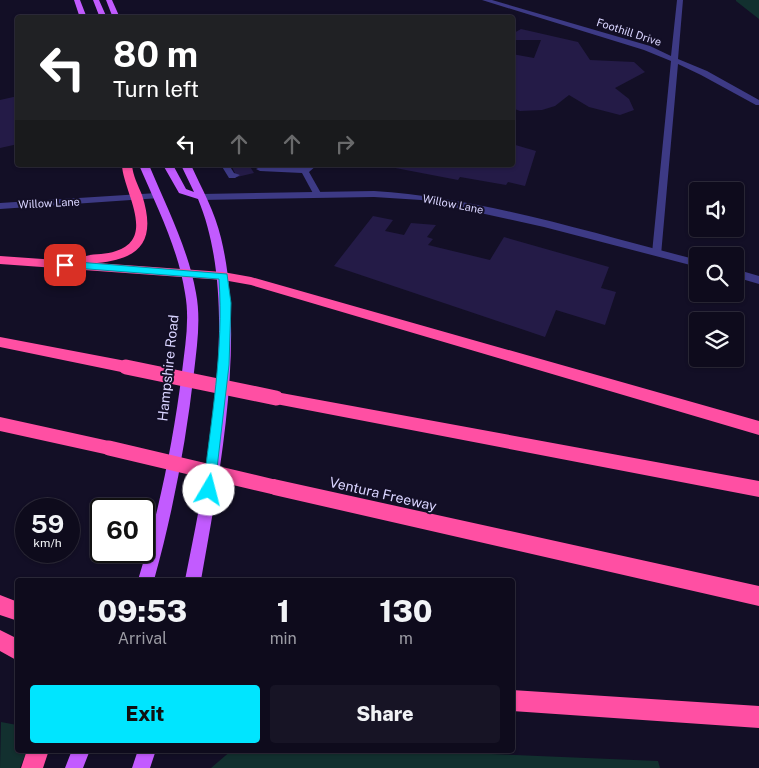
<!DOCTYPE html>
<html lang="en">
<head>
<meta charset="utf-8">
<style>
  :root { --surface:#0e0b1c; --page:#171425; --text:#f1f3f6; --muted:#9b9ba3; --line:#2e2b3b; --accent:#00e5ff }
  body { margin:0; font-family:"Public Sans",sans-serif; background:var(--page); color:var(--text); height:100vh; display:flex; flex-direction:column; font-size:19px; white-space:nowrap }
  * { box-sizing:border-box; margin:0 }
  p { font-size:16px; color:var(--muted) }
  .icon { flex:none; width:28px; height:28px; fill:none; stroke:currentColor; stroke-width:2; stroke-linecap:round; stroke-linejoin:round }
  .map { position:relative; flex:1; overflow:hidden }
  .drawer { position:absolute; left:15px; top:578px; width:500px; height:175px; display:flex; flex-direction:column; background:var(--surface); border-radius:5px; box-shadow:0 1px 4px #0004,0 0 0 1px var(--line) }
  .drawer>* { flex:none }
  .guide { position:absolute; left:15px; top:15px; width:500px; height:152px; border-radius:5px; box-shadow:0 1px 4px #0004,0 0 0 1px var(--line); background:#202124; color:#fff; overflow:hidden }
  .controls { position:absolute; left:689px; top:182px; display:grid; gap:10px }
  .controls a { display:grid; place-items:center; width:55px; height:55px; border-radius:5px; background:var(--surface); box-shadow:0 1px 4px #0004,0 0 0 1px var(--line); font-size:25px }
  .speed { position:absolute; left:15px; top:498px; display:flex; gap:10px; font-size:25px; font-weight:700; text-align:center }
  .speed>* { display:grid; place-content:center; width:65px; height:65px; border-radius:50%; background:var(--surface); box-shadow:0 1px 4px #0004,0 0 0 1px var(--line); line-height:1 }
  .speed small { font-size:12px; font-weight:400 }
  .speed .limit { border:2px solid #111; border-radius:8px; background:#fff; color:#111 }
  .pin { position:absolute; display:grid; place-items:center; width:42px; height:42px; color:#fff; margin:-21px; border-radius:10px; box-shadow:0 2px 8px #0006 }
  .me { position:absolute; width:55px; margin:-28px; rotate:8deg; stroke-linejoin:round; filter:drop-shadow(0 0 4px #0008) }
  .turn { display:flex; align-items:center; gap:18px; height:105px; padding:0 15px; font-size:22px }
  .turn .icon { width:65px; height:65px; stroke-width:2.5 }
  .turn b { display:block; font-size:35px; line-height:42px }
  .lanes { display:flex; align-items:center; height:48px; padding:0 15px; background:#0003; justify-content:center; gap:25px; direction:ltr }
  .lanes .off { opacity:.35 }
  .eta { display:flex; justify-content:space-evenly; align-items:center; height:85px; text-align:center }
  .eta b { font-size:30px; font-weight:800; line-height:35px }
  .primary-button { display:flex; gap:10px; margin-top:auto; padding:10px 15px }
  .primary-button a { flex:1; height:58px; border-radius:5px; background:var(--accent); color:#111; font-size:20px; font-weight:800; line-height:58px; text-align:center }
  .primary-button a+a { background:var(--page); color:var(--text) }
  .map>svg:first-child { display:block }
</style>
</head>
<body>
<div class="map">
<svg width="759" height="768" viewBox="0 0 759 768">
  <rect width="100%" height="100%" fill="#130f26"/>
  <path fill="#12302f" d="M736 0H759V19L736 1Z
    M1 722 17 725 18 750H27L20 768H0Z
    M232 750H393L658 761 660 768H211Z"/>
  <path fill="#241b47" d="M521 29 578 42 590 60 634 62 645 72 615 88 629 99 634 110 620 115 589 107 569 95 555 106 542 110 520 111 512 108V54L534 58 541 40H515L512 34Z
    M18 96V144L0 148V100Z
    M512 144 536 151 525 186 508 182 506 185 460 177 458 180 385 166 512 165Z
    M231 165H249L254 173 237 177Z
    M373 216 393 220 385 231 404 235 411 223 436 225 427 237 433 239 428 245 490 260 504 237 609 267 601 288 616 292 605 325 556 310 545 337 334 266Z"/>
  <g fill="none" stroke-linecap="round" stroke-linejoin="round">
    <path fill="#3d3a85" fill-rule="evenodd" d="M221 165H229L234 173 240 175 235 178H229Z
      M308 165H317L309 172 322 195 321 197H315L302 173 260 171 256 169 260 167 303 168Z"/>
    <path fill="#3d3a85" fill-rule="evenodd" d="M482 0H492L650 46 671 56 677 0H683L678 59 707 71 759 100V105H756L701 75 678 64 661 255 657 256 652 253 671 61 644 50Z
      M157 193 160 194V198L0 209V203Z"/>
    <path fill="#3d3a85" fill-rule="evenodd" d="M374 191C484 198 591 233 698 260V267L544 227 421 200 374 197 201 200 196 197 201 194Z
      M735 269 759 276V284L735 277Z"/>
    <path fill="#c25bff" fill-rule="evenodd" d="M74 0H80L87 18H80Z
      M93 0H99L107 18H100Z
      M106 0H112L120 18H113Z
      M139 165H149C166 206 188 248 196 293 201 319 197 346 194 372 186 442 173 512 154 580H138C159 512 173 443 182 372 185 346 190 320 185 293 178 248 157 207 139 165Z
      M163 165H173L186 189 194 192 181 165H191C202 189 215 212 221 238 246 340 219 478 201 580H185C207 470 242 304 198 199L179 193Z
      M72 750H90L83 768H65Z
      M138 750H156L150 768H132Z"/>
    <path fill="#ff4fa3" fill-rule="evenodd" d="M122 165H132C133 176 138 185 142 195 156 238 143 259 97 263L223 272 251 277 759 421V435L251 285 223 280 0 264V256L85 262 84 259 86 256C96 253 106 255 116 251 157 238 123 191 122 165Z
      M0 337 126 361 131 363 133 367 131 371 126 373 0 347Z
      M276 392 759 481V497L276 404 271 402 268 398 271 394Z
      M0 417 109 441 115 443 117 448 115 453 109 455 0 431Z
      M274 479 759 586V606L274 495 268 492 266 487 268 482Z
      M0 595 18 602V621L0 615Z
      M0 630 18 639V661L0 651Z
      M512 690 759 706V728L512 711Z
      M27 750H49L43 768H21Z"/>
    <path stroke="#ff4fa3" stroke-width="15" d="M126 367 276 398
      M109 448 274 487"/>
  </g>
  <path fill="#00e5ff" stroke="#0095a6" d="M65 261 227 274 231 303 229 365 214 494H205L203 490C211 420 224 349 219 279L62 267V262Z"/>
  <g text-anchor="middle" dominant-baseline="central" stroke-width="4" stroke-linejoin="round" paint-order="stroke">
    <g font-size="11" fill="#d9d4ff" stroke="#130f26">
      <text transform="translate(629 32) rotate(18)">Foothill Drive</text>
      <text transform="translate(49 203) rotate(-3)">Willow Lane</text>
      <text transform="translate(453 204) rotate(11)">Willow Lane</text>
    </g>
    <g font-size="14" fill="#d9d4ff" stroke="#130f26">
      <text transform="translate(168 368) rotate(-84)">Hampshire Road</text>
      <text transform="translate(383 494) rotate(13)">Ventura Freeway</text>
    </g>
  </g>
</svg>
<div class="controls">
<a><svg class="icon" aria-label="sound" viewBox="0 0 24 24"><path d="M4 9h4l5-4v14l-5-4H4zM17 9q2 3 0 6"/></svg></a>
<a><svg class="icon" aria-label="search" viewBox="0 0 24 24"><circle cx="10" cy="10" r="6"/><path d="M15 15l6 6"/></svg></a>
<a><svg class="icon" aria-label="layers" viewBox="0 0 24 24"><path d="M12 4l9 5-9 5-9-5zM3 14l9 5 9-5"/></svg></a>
</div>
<div class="speed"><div>59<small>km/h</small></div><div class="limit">60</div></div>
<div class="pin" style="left:65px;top:265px;background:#d93025"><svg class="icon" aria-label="arrive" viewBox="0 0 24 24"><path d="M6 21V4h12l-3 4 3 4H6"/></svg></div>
<svg class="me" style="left:209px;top:490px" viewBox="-20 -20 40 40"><circle r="19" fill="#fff"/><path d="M0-13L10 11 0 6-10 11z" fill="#00e5ff"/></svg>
<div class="guide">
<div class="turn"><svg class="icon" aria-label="left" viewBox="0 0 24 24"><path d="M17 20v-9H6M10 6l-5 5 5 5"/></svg><div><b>80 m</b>Turn left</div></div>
<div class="lanes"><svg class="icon" aria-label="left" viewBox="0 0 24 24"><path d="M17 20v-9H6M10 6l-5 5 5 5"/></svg><svg class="icon off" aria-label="ahead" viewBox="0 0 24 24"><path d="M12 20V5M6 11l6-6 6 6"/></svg><svg class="icon off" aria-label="ahead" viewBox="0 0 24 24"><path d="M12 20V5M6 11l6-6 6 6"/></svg><svg class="icon off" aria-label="right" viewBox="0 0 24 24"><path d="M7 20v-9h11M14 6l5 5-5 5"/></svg></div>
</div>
<section class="drawer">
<div class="eta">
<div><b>09:53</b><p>Arrival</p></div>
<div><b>1</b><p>min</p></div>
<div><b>130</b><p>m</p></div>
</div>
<div class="primary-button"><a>Exit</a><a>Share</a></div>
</section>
</div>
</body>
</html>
